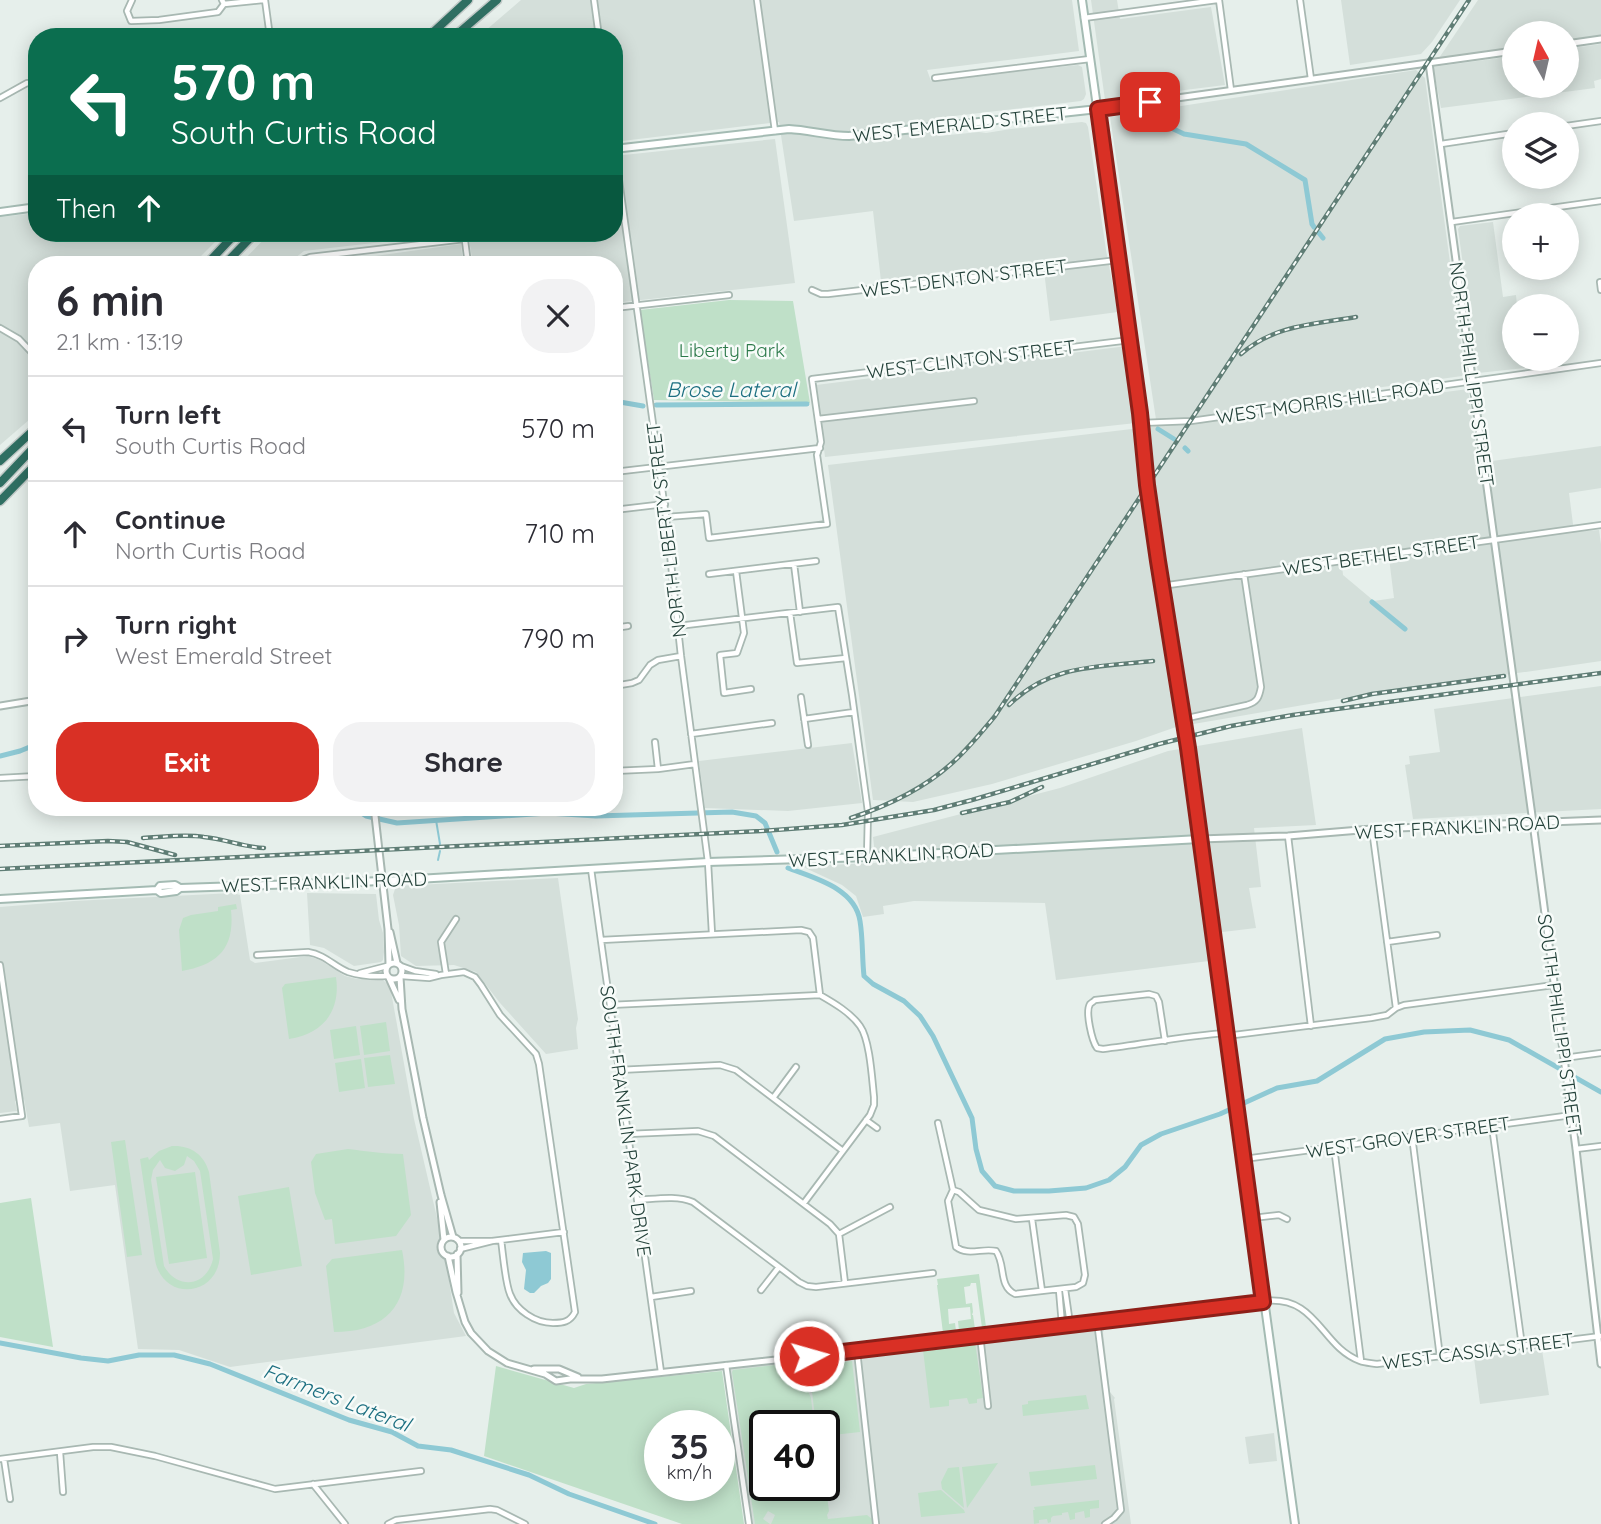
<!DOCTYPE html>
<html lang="en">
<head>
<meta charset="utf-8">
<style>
  :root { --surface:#fff; --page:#f2f2f3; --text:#2b2b33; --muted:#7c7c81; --line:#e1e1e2; --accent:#d93025 }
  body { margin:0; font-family:Quicksand,sans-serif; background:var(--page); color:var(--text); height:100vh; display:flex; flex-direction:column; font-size:26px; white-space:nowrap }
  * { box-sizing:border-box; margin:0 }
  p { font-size:23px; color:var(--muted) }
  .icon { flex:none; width:38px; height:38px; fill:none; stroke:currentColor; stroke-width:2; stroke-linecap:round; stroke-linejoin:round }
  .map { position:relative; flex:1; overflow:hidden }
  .drawer { position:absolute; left:28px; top:256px; width:595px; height:560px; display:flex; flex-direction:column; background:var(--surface); border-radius:28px; box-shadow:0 4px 18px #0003 }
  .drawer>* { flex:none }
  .hud { position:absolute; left:28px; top:28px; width:595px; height:214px; border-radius:28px; box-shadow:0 4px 18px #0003; background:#0b6e4f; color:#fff; overflow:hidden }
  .needle { width:46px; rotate:352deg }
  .buttons { position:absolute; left:1502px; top:21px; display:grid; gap:14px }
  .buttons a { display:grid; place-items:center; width:77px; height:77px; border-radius:50%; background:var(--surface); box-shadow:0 4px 18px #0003; font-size:35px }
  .speed { position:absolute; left:644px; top:1410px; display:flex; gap:14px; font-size:35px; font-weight:700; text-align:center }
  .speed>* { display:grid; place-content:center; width:91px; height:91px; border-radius:50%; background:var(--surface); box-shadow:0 4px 18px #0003; line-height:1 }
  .speed small { font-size:18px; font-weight:400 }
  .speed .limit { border:4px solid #111; border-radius:10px; background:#fff; color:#111 }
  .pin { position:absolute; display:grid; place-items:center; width:60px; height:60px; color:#fff; margin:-30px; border-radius:14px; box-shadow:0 4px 10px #0006 }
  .me { position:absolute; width:77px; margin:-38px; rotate:84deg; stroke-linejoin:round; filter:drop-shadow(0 0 5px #0008) }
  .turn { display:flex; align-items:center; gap:24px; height:147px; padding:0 28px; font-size:32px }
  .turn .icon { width:91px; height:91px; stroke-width:2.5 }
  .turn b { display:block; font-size:49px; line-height:60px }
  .then { display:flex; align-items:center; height:66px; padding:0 28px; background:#0003; gap:14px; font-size:26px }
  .round { display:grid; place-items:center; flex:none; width:74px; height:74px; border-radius:28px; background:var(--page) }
  .head { display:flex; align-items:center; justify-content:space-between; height:119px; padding:0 28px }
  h1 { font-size:42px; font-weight:700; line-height:52px }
  .cta { display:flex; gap:14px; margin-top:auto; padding:14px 28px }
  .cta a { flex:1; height:80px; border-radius:28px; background:var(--accent); color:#fff; font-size:28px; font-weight:700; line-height:80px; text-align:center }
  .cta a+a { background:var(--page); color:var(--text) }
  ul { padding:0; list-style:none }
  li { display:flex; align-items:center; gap:21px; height:105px; padding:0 28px; border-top:2px solid var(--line) }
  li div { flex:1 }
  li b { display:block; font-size:26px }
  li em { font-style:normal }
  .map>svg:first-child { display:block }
</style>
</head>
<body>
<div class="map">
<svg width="1601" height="1524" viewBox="0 0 1601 1524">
  <rect width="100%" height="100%" fill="#e6efeb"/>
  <path fill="#d4dfda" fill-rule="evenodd" d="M521 0H1072L1079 51 927 70 931 81 1078 65 1082 67 1086 94 1084 99 1081 101 937 118 939 136 979 132 986 133 1011 129 1082 122 1086 123 1088 127 1106 250 1118 312 1050 321 1043 262 881 281 873 211 794 221 779 122 614 142V37H478Z
    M1091 0H1117L1120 19 1211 7 1225 85 1105 100Z
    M1341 0H1460L1432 42 1421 54 1350 65Z
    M1478 0H1601V35L1566 40V33H1514V47L1439 58Z
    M1601 44V79L1594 81 1595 88 1441 108 1433 67 1514 56V86H1566V49Z
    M1416 70 1425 78 1465 373 1462 376 1325 395 1326 408 1468 389 1478 463 1601 446V488L1569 493 1574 532 1599 530 1601 544V661L1338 699 1176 727 1136 741 992 784 913 802 873 800 828 465 1157 426 1110 117ZM1389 558 1394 598 1374 601 1343 575 1342 565Z
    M775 139 795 283 614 303V264H473L468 233H614V156Z
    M37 213V233H224L193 264H37V413L0 445V217Z
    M1493 222 1503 297 1516 295 1517 306H1514V359H1524L1525 368 1478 373 1458 229 1460 226Z
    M270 233H461L304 251 295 258 296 264H240Z
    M461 244 463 264H318Z
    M1127 346 1136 423 825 457 816 385Z
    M1601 686V809L1413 819 1405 765 1410 764 1409 756 1440 752 1434 709Z
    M1302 728 1316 825 1254 828 1261 887 1249 888 1256 928 1206 934 1209 961 1056 980 1045 903 914 901 883 906 884 914 863 917 856 896 842 885 801 866 876 863 873 837 1060 788 1168 751Z
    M852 743 862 803 788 811 705 808 699 761Z
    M558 878 578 1019 576 1028 578 1049 546 1054 500 1003 476 972 454 965 416 966 401 956 399 925 393 895 396 886Z
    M233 893 240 895 250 960 255 963 308 956 320 960 345 976 357 979 383 980 390 986 414 1119 441 1235 438 1250 446 1261 454 1313 466 1336 230 1367 179 1350 138 1349 115 1185 70 1191 60 1123 29 1127 24 1099 15 1101 17 1111 0 1113V907L74 901Z
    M307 893 376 894 379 920 383 933 384 952 383 960 381 962 354 966 324 948 310 945Z
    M1106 1326 1103 1332 1110 1392 1115 1398 1114 1399 1131 1524H752L729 1369ZM765 1426H824V1486H765Z
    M1542 1350 1549 1395 1480 1404 1474 1358Z
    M1274 1433 1277 1461 1249 1464 1245 1437Z"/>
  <path fill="#bfe0c8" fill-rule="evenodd" d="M729 300 793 301 810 403 654 400 640 310Z
    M236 904 237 909 231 910C235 948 218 965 182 971L179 930 183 918 191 915 218 911V907Z
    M336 977C341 1011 323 1034 289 1039L282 988 285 984Z
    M386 1022 390 1051 364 1055 360 1026Z
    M356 1026 360 1055 334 1059 330 1030Z
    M390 1055 395 1084 368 1087 364 1058Z
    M361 1059 365 1088 339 1092 335 1063Z
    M125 1140 142 1255 127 1257 111 1142Z
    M172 1146C190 1145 204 1154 209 1172L220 1253C220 1297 163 1303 155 1260L140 1159 148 1157 149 1160 159 1151ZM187 1156 194 1161 200 1171 213 1259C207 1286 178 1291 164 1266L151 1180 153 1170 160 1160 165 1168 175 1171 184 1165Z
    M348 1149C366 1151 384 1154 403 1154L411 1215 396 1236 335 1244 332 1219 325 1220 315 1193 311 1162 316 1154Z
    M195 1172 207 1258 169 1264 156 1177Z
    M289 1187 302 1266 251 1275 238 1196Z
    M31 1198 53 1347 0 1337V1203Z
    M402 1250C413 1302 387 1332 334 1332L326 1266 332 1259Z
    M979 1274 986 1327 982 1328 976 1283H971L970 1286 964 1287 966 1304 972 1303 973 1312 972 1315H973L975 1329 959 1331 958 1321 971 1319 970 1307 948 1309 949 1324 955 1323 956 1331 943 1333 937 1285H938L937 1279Z
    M975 1342 983 1398 977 1399V1403L969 1404 967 1398 949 1400V1406L930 1408 923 1350 926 1348Z
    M852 1361 860 1432 824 1436V1426H816L809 1366Z
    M801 1362V1382L808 1391 811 1398 814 1426H765V1486H824V1472L829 1511 827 1515 828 1519 867 1515 872 1519 873 1524H771L775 1515 768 1511 763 1519 770 1524H755L732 1372 733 1370Z
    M496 1366 574 1388 586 1384 722 1371 744 1524H682L484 1456ZM660 1426H719V1486H660Z
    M1086 1395 1089 1409 1023 1416 1022 1405 1028 1404V1401Z
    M998 1463 967 1508 962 1467Z
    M1095 1465 1097 1479 1031 1486 1029 1472Z
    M959 1467 964 1508 942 1489 941 1482 948 1468Z
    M941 1490 964 1510 965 1513 921 1517 918 1493Z
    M1099 1500V1508L1090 1509V1517L1085 1518 1084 1511 1075 1513V1519L1070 1520 1068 1512 1062 1513V1515L1053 1516 1051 1518V1522L1048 1523 1047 1519 1039 1520V1523L1034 1524 1033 1510H1035L1034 1507Z"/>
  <path fill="#8ec9d4" d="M546 1251 551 1253V1279L548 1283 541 1286 534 1293H530L524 1289 526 1270 522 1262 523 1253Z"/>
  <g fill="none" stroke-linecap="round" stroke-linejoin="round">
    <path stroke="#8ec9d4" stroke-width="2" d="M436 820 440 844
      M438 860 440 851"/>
    <path stroke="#8ec9d4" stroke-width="5" d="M1165 125 1184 134 1246 144 1305 180 1312 224 1314 227
      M1319 233 1323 238
      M614 401 643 406
      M656 405 807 404
      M1158 429 1174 439
      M1185 448 1188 451
      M1372 602 1405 629
      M0 756 20 751 37 744
      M352 807 366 816 397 823 548 813 596 816 732 812 756 816 765 823 777 852
      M788 868C814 878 855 888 860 921 863 939 862 958 864 976L873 984 904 1001 920 1016 933 1036 972 1118 976 1149 982 1171 995 1186 1014 1191H1049L1086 1188 1109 1180 1125 1167 1141 1145 1161 1134 1220 1114 1277 1088 1317 1081 1385 1039 1424 1032 1470 1030 1509 1040 1601 1092
      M0 1343 81 1358 108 1361 139 1355H174L210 1364 349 1420 392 1432 418 1446 451 1450 529 1475 569 1494 655 1524"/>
    <g stroke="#a8b8b2" stroke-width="8">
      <path id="minor" d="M132 0 127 11 131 21 159 20 218 12 224 4 222 0
        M265 0 270 37
        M594 0 599 37
        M757 0 775 131
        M1219 0 1231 90
        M1300 0 1311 79
        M224 4 263 0
        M1084 18 1217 0
        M935 78 1090 59
        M0 98 27 83 37 84
        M1566 126 1601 121
        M614 144 666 517 681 656 708 862 712 934
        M1441 144 1514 133
        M1452 222 1601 201
        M464 233 468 264
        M301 264 302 260 310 257 465 239
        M1600 282 1601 290
        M812 290 821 294H828L1118 260
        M614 308 729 295
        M0 328 19 339 37 358
        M818 419 974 401
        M1141 423 1191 421 1601 363
        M614 472 820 448
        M614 510 665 504
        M666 517 706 514 709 538 827 524 817 455 821 442 812 379 1130 340
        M794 564 800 612
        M614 568H617
        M736 571 744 633 737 653 720 655 724 693 751 689
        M709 574 816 561
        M1161 586 1601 525
        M790 613 797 663 846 658
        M678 626 838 607 852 695 868 812 867 857
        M614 628 628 626
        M614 686 632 683 639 680 650 665 658 660 681 656
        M801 697 808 745
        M804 719 854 712
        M1183 719 1247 705C1257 702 1259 698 1261 687L1244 574
        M691 734 772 723
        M655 742 658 769
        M614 771 658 769 695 764
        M0 778 37 776
        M1372 829 1396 1008
        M1288 836 1311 1026
        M591 869 661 1372
        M601 940 801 930 809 932 813 938 820 995C834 1003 851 1013 860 1026 870 1040 872 1079 874 1097V1105L870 1115 804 1203
        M1387 942 1437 935
        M257 955 308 952C326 955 333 966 348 972 361 976 374 977 387 976
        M0 965 22 1116 0 1119
        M401 966 415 971 436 974
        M360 973 387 966
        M446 974 441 942 456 919
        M401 976 429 978 441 975 464 972 475 977 481 985 500 1015 536 1054 539 1064 575 1312C570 1322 563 1323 553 1323 535 1323 516 1310 510 1294 505 1282 503 1253 501 1240
        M610 1005 820 995
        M1165 1041 1159 1002 1156 996 1149 994 1095 1000C1093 1002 1091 1003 1090 1004 1085 1012 1092 1041 1097 1048L1103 1049C1144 1044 1185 1036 1226 1033L1234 1035 1371 1018 1387 1015 1396 1008 1404 1005 1554 985
        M1564 1058 1601 1053
        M619 1070 720 1065 736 1070 843 1151
        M773 1098 796 1067
        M866 1120 877 1128
        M938 1123 953 1190 948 1201 956 1247C968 1256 982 1248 996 1251 1006 1265 998 1286 1015 1294L1076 1287 1083 1283 1085 1275 1078 1224 1074 1217 1066 1215 1016 1219 979 1210 959 1192 953 1190
        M1492 1126 1522 1346
        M628 1134 698 1131 714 1136 830 1224 839 1234 845 1283
        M1412 1136 1440 1357
        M1334 1147 1361 1361
        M1576 1149 1601 1146
        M1244 1159 1572 1115
        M637 1200C656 1199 676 1195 693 1202L799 1282 807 1286 816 1287 933 1273
        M1253 1218 1279 1215 1287 1219
        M1032 1219 1042 1291
        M839 1234 890 1207
        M459 1241H491
        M460 1249 492 1241 564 1232
        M1065 1289 1070 1324
        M761 1290 779 1267
        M1059 1290 1062 1325
        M651 1297 691 1291
        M1264 1301C1318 1295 1320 1346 1360 1361 1365 1363 1372 1363 1377 1364L1601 1336
        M1097 1321 1121 1510 1114 1518 1105 1524
        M980 1335 988 1406
        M857 1351 876 1524
        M726 1365 749 1524
        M60 1452 63 1492
        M0 1459 93 1447H111L155 1456 275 1489 421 1471
        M4 1459 10 1499
        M313 1484 345 1524
        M388 1524 396 1520 490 1509 497 1510 525 1524"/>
    </g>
    <g stroke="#a8b8b2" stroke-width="9">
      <path id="tertiary" d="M1566 44 1601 39
        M1429 63 1533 823 1576 1149 1601 1364
        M1098 109 1514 51
        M0 706 37 700
        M374 807 388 929 389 964
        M1200 839 1288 836 1372 829 1601 820
        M390 932 397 963
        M386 971a8 8 0 1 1 16 0a8 8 0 1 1-16 0Z
        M400 977 402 1009 423 1118 441 1195 453 1237
        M389 978 399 1000
        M440 1202 444 1240
        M441 1247a10 10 0 1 1 20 0a10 10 0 1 1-20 0Z
        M457 1254 458 1293
        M448 1256 456 1292 465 1322 471 1333 488 1351 507 1363 545 1374 556 1381 570 1379H602L857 1351 1263 1302
        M534 1369H559L578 1377"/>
    </g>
    <g stroke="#a4bbb3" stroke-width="10">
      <path id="secondary" d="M1082 0 1140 413 1147 485 1161 586 1188 748 1295 1524
        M614 149 789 129C809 130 829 136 849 136L1098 109
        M0 212 37 207
        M157 890 160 886 175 885 180 888 383 881 708 862 867 857 1200 839
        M0 899 157 890 161 893 176 891 180 888"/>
    </g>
    <g stroke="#c2cac8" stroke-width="11">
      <path id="motorway" d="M428 37 468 0
        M454 37 497 0
        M207 264 236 233
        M225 264 255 233
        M0 461 37 427
        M0 483 37 444
        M0 501 37 463"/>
    </g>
    <use href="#minor" stroke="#fff" stroke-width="4.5"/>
    <use href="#tertiary" stroke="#fff" stroke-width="5"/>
    <use href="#secondary" stroke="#fff" stroke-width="6"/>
    <use href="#motorway" stroke="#2f6f62" stroke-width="8"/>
    <g stroke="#5f7d75" stroke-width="4.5">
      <path id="rail" d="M1241 354C1274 325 1315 324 1356 317
        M1343 701 1372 694 1504 676
        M1009 705C1050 664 1099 667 1153 661
        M962 813 1010 802 1042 787
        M851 818C887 806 923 789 951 764 967 750 981 733 995 716L1469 0
        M143 838C163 837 184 834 204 837 225 839 243 847 264 848
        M0 846 108 841 127 842 175 855
        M0 869 761 831 842 825 934 810 972 800 1159 744 1231 726 1293 715 1601 673"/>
    </g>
    <use href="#rail" stroke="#f7fbf9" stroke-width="2" stroke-dasharray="5" stroke-linecap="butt"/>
  </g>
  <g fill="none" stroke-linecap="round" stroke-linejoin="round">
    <g stroke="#8d1f18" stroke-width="18">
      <path id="route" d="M809 1356 1263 1302 1188 748 1158 561 1147 485 1140 413 1098 109 1150 102"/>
    </g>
    <use href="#route" stroke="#d93025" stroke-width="12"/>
  </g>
  <g text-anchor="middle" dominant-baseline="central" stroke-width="5" stroke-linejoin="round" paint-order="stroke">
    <g font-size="19" fill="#24423a" stroke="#f7fbf9">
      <text transform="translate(960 124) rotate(-6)">WEST EMERALD STREET</text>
      <text transform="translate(964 278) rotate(-7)">WEST DENTON STREET</text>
      <text transform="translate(971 359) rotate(-7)">WEST CLINTON STREET</text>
      <text transform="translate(1472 374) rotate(82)">NORTH PHILLIPPI STREET</text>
      <text transform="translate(1330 401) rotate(-8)">WEST MORRIS HILL ROAD</text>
      <text transform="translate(666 530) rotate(-97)">NORTH LIBERTY STREET</text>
      <text transform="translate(1381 555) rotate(-8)">WEST BETHEL STREET</text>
      <text transform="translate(1457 827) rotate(-3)">WEST FRANKLIN ROAD</text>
      <text transform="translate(891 855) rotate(-3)">WEST FRANKLIN ROAD</text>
      <text transform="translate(324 882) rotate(-2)">WEST FRANKLIN ROAD</text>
      <text transform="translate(1560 1025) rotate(82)">SOUTH PHILLIPPI STREET</text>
      <text transform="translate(626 1121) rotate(82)">SOUTH FRANKLIN PARK DRIVE</text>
      <text transform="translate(1408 1137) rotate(-8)">WEST GROVER STREET</text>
      <text transform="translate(1478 1351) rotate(-7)">WEST CASSIA STREET</text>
    </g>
    <g font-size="19" fill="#2d7a4b" stroke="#f7fbf9">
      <text x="732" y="350">Liberty Park</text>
    </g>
    <g font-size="21" font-style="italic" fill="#1c6f80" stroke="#f7fbf9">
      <text x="731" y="389">Brose Lateral</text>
      <text transform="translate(337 1397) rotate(21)">Farmers Lateral</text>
    </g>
  </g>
</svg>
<div class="buttons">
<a><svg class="needle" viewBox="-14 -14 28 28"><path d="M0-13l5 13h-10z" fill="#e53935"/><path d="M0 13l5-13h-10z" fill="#7c7c81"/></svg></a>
<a><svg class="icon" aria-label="layers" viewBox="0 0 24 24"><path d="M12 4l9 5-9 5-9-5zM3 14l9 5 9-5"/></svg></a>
<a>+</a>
<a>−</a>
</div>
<div class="speed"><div>35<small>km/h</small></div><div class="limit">40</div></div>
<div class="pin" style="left:1150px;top:102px;background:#d93025"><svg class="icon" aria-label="arrive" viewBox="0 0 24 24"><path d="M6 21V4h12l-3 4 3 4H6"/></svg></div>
<svg class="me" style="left:809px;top:1356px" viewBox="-20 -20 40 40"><circle r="17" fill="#d93025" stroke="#fff" stroke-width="3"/><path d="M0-11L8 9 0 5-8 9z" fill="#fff"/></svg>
<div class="hud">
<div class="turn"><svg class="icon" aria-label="left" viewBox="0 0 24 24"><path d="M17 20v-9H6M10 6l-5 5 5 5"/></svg><div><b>570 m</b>South Curtis Road</div></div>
<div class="then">Then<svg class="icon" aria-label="ahead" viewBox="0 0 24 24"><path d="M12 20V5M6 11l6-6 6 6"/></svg></div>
</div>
<section class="drawer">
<div class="head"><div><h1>6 min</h1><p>2.1 km · 13:19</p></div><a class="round"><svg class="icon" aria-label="close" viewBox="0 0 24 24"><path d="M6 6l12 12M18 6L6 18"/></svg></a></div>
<ul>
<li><svg class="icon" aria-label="left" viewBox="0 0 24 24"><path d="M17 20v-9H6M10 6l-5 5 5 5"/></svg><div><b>Turn left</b><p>South Curtis Road</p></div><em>570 m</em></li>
<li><svg class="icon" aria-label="ahead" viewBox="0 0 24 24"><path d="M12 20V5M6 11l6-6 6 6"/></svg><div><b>Continue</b><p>North Curtis Road</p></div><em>710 m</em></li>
<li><svg class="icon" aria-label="right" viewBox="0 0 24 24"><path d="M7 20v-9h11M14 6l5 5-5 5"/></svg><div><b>Turn right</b><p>West Emerald Street</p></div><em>790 m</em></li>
</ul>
<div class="cta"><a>Exit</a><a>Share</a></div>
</section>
</div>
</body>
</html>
